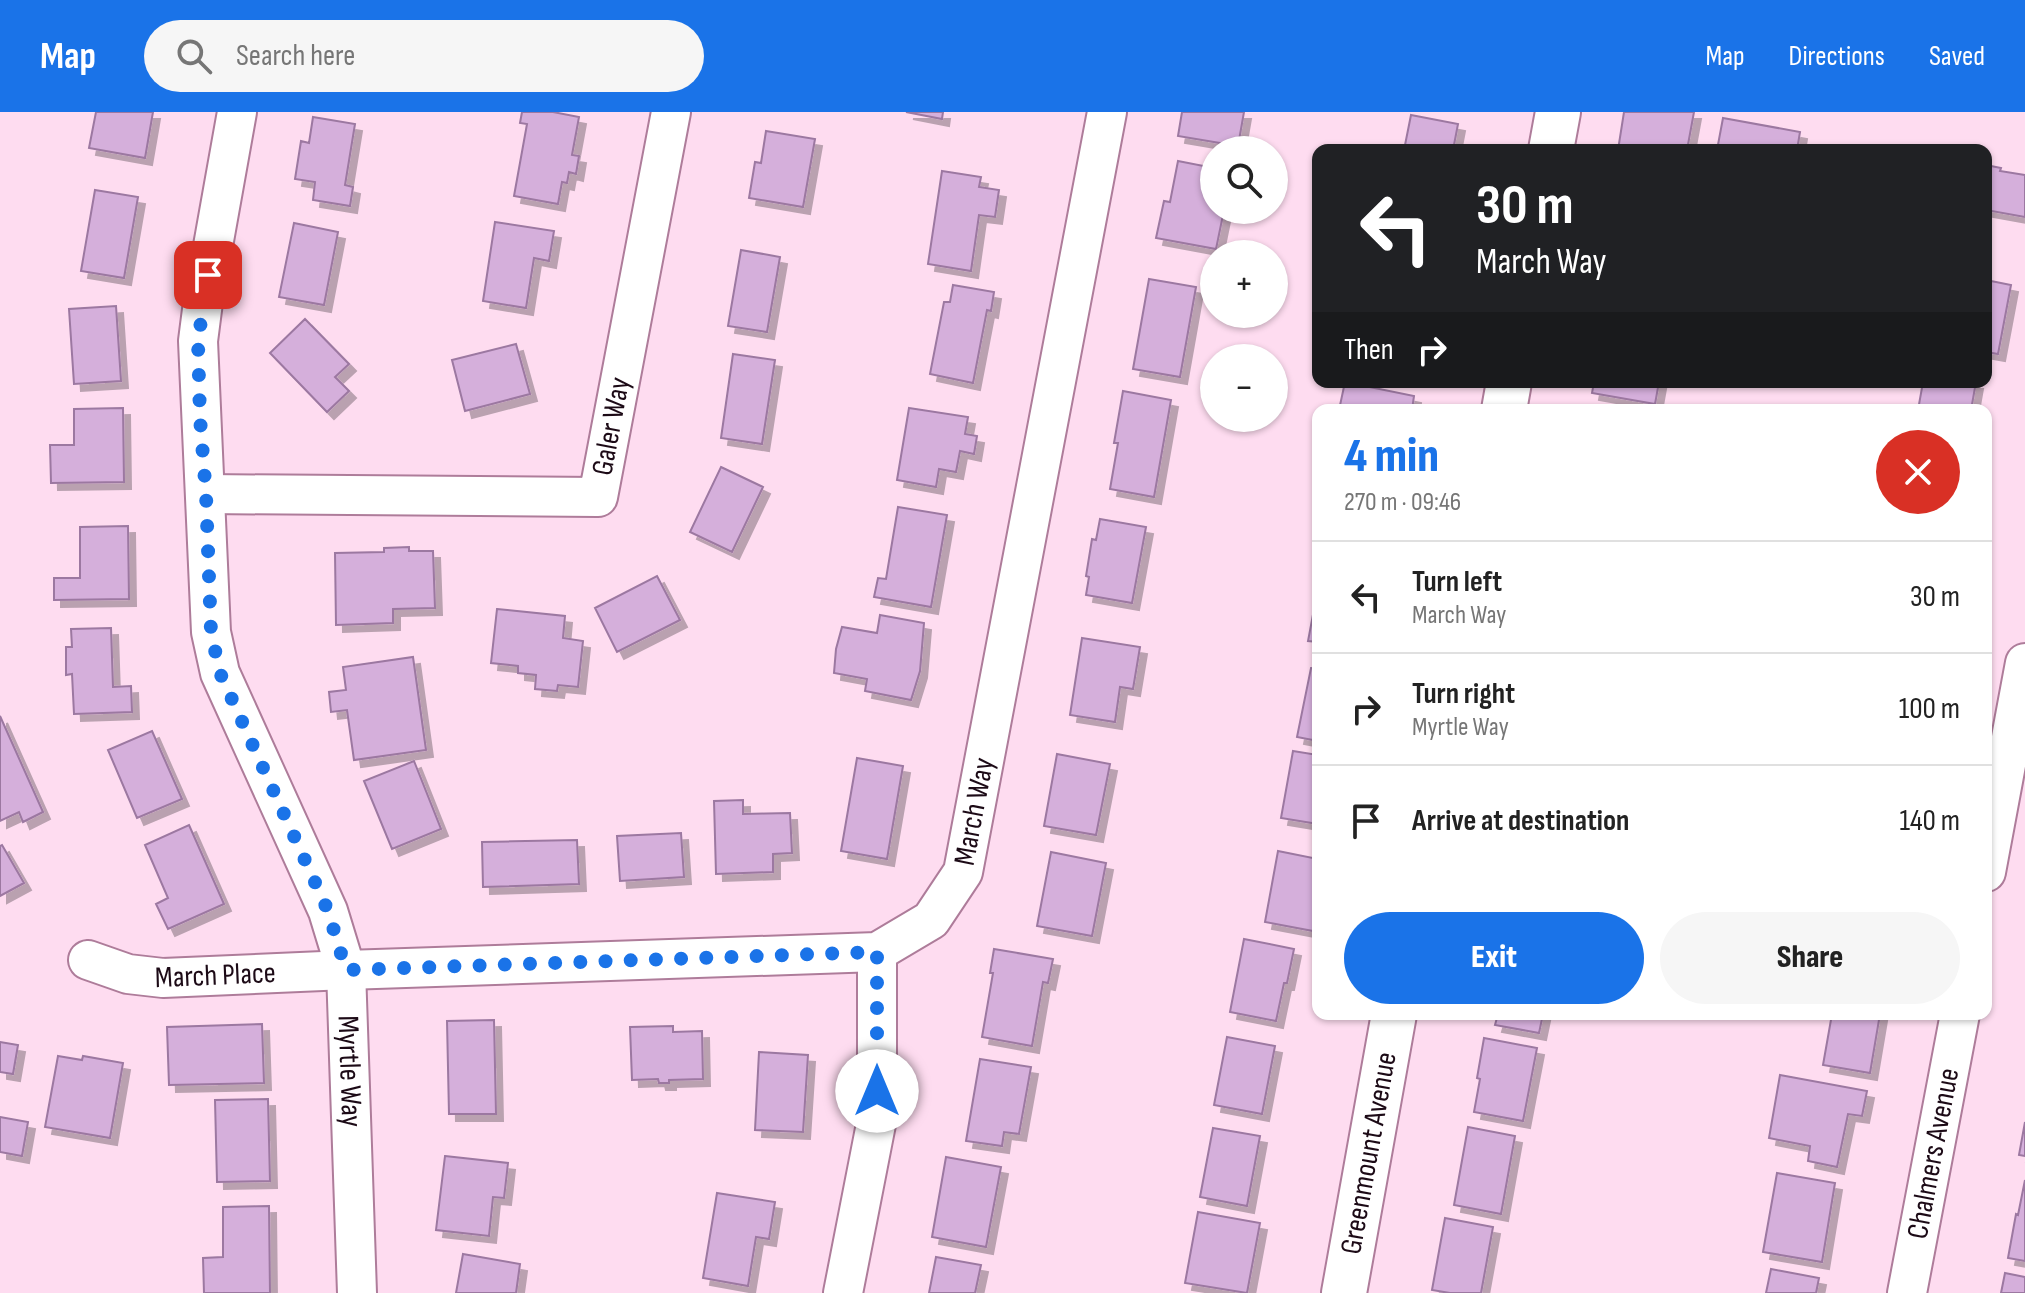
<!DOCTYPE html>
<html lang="en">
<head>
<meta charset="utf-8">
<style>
  :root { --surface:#fff; --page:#f6f6f6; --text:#222; --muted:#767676; --line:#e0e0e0; --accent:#1a73e8 }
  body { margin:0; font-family:"Sofia Sans Condensed",sans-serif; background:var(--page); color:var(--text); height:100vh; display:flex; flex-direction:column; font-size:30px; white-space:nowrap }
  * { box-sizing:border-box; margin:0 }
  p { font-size:26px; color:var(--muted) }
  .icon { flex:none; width:44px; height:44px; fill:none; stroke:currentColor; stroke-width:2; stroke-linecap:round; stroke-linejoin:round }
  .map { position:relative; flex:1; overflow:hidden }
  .sheet { position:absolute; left:1312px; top:292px; width:680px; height:616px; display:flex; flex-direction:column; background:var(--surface); border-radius:16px; box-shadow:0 2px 6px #0004 }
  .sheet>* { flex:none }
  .banner { position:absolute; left:1312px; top:32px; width:680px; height:244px; border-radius:16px; box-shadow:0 2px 6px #0004; background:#202124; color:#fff; overflow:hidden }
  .tools { position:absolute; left:1200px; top:24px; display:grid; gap:16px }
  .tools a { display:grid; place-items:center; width:88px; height:88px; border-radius:50%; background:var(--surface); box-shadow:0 2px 6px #0004; font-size:40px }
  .pin { position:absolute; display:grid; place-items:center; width:68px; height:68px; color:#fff; margin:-34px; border-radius:16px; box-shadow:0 4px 12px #0006 }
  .me { position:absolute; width:88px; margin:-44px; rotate:0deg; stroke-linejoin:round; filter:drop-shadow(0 0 6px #0008) }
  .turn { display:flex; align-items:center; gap:28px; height:168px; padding:0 32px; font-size:36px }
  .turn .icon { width:104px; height:104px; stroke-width:2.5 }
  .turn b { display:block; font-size:56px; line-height:68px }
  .then { display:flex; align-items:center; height:76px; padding:0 32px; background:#0003; gap:16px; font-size:30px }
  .round { display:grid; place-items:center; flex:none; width:84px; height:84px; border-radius:42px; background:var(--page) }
  .headline { display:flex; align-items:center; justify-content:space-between; height:136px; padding:0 32px }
  h1 { font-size:48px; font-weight:800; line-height:60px; color:var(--accent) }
  .primary-button { display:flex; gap:16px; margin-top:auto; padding:16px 32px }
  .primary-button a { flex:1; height:92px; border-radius:48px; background:var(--accent); color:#fff; font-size:32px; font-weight:800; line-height:92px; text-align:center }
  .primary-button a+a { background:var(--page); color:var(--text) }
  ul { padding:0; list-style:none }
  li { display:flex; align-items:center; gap:24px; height:112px; padding:0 32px; border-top:2px solid var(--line) }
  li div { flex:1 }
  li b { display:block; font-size:30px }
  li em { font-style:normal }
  header { display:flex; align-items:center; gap:48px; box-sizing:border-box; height:112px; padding:0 40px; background:var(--accent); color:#fff }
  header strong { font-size:38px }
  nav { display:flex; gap:44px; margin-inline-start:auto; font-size:28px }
  .search { width:560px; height:72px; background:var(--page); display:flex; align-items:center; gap:20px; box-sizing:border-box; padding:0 28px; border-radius:44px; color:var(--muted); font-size:30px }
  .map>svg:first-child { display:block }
</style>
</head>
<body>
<header>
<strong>Map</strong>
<div class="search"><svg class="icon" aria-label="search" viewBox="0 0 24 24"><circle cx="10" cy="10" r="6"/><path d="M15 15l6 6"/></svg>Search here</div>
<nav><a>Map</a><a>Directions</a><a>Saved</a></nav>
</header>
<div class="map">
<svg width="2025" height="1181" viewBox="0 0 2025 1181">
  <defs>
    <filter id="shadow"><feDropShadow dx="7" dy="7" stdDeviation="0" flood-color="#0004"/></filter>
  </defs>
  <rect width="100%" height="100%" fill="#fedcf0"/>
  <path fill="#d5afdb" stroke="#9c78a1" stroke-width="2" filter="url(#shadow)" d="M96 0H153L145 46 89 36Z
    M522 0H553L579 5 572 43 579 44 576 62 569 60 567 71 562 70 558 92 514 84 527 12 520 11Z
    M906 0H943L942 7Z
    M1182 0H1244L1238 34 1178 24Z
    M1624 0H1694L1687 38H1618Z
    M1411 3 1458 12 1453 38H1404Z
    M313 5 355 12 345 73 353 75 350 94 313 88 315 70 295 67 301 29 309 31Z
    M1723 6 1800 20 1797 38H1717Z
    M766 19 815 27 803 95 749 86 755 50 761 51Z
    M1178 49 1214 56V98H1224L1216 137 1156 126 1164 89 1170 90Z
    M1986 53 2001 56 2000 59 2025 63V105L1986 98Z
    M942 59 981 65 979 75 999 78 995 105 979 103 971 159 928 152Z
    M95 78 138 85 124 166 81 159Z
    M495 110 554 119 549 149 534 146 526 196 483 189Z
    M294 111 338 120 324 193 279 185Z
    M741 138 780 145 767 220 728 214Z
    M1149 167 1196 175 1180 265 1133 257Z
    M1986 168 2011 173 1998 242 1986 240Z
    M953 173 994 180 991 199 987 198 973 271 930 262 944 190H950Z
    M116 194 121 269 74 272 69 197Z
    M305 207 349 252 335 265 349 279 327 300 270 241Z
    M516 232 530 282 465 299 452 248Z
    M733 242 775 248 762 332 721 326Z
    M1345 270 1414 284 1412 298H1339Z
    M1594 270H1659L1655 292 1592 281Z
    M1923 270H1976L1971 298H1918Z
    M1123 279 1171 288 1154 385 1110 377 1118 331H1114Z
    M123 296 124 370 51 371 50 333H74V297Z
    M909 296 968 305 965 322 977 324 974 342 960 339 956 360 939 357 936 375 897 368Z
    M721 355 763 375 732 440 690 420Z
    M898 395 947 403 931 495 874 485 878 466 886 467Z
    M1100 407 1146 415 1132 491 1086 483 1089 465 1086 464 1092 427 1096 428Z
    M128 414 129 487 54 488V466H80V415Z
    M409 435V439H433L435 496 393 497V511L336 513 335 441 384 440V436Z
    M657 464 680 508 617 540 595 496Z
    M1318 476V530L1308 529Z
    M497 497 565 504 563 526 583 529 578 575 558 573 557 579 535 577 536 563 518 561V554L491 551Z
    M880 503 924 511 920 559 911 588 865 579 867 567 834 561 836 537 842 515 877 521Z
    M111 516 113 575 131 574 132 600 74 602 72 562 66 563V535H72L71 517Z
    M1082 526 1140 535 1133 577 1120 575 1115 610 1070 603Z
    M413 545 426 638 354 648 347 598 331 600 329 580 346 578 343 555Z
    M1311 556 1318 557V629L1297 625Z
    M0 604 43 700 23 710 19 700 0 709Z
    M152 619 182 687 137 706 108 638Z
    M1293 639 1318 643V712L1281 706Z
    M1057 642 1110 652 1096 723 1044 714Z
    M857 646 903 654 887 747 841 739Z
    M414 649 441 717 392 737 364 669Z
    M743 688V702L790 701 792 741 773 742V760L716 762 714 689Z
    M189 713 224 792 168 817 156 792 168 786 145 733Z
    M681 721 684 765 620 769 617 724Z
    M577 728 579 772 483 775 482 730Z
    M2 733 24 771 0 784V734Z
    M1278 739 1318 747V792L1313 819 1265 810Z
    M1051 740 1106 751 1092 824 1037 814Z
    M1244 827 1294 837 1287 871H1284L1276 909 1230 900Z
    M994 837 1053 847 1048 871 1043 870 1032 934 982 925 993 861H990Z
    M1498 902H1543L1539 921 1495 913Z
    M1832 902H1880L1870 961 1823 953Z
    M494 908 496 1002H449L447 909Z
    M262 912 264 971 169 973 167 915Z
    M673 914V920L702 919 703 967 669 968V971H659L658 967 632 968 630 915Z
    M1227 925 1275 934 1262 1002 1214 993Z
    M1484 926 1537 936 1523 1009 1474 1000 1480 967 1477 966Z
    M0 930 18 933 13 962 0 960Z
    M759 940 808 943 803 1020 755 1018Z
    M58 944 82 948 83 944 123 951 110 1026 45 1015Z
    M980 947 1031 955 1019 1022 1004 1020 1002 1034 966 1029Z
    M1780 963 1867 979 1862 1004 1848 1002 1837 1055 1808 1049 1810 1034 1769 1026Z
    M268 987 270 1069 217 1070 215 988Z
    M0 1005 28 1010 22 1044 0 1040Z
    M2025 1010V1044L2019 1043Z
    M1468 1015 1515 1024 1501 1102 1454 1093Z
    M1213 1016 1260 1024 1247 1094 1200 1085Z
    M445 1044 508 1051 504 1086 493 1085 489 1124 436 1118Z
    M946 1045 1001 1055 986 1135 932 1125Z
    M1777 1061 1835 1071 1822 1150 1763 1140Z
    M2025 1068V1149L2008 1146 2016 1102 2018 1103Z
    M717 1081 775 1090 769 1127 756 1125 748 1174 703 1166Z
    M269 1094 270 1181H204L203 1146 223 1145V1095Z
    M1198 1100 1260 1111 1247 1181 1185 1171Z
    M1445 1106 1493 1115 1481 1181H1450L1432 1178Z
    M463 1142 520 1152 516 1181H456Z
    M936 1145 981 1153 975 1181H929Z
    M1771 1157 1819 1166 1816 1181H1766Z
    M2005 1161 2025 1165V1181H2001Z"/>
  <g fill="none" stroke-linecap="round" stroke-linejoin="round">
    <g stroke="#ae7c9a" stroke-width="42">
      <g id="minor">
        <path id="s1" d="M237 0 203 190 198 229 211 520 220 561 328 799 346 858 357 1181"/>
        <path id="s2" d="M206 382 598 385 671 0"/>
        <path d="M1986 760 2025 551"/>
        <path id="s3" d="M88 848 128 862 163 866 346 858 877 840 931 808 963 760 1107 0"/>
        <path d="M843 1181 877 1007V840"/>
        <path id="s4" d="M1907 1181 1960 902"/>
      </g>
    </g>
    <g stroke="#ae7c9a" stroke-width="48">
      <g id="tertiary">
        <path d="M1551 38 1558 0"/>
        <path d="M1504 298 1509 270"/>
        <path id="s5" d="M1344 1181 1394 902"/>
      </g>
    </g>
    <use href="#minor" stroke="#fff" stroke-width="38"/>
    <use href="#tertiary" stroke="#fff" stroke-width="44"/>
  </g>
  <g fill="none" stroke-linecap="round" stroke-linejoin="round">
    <path stroke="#1a73e8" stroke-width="14" stroke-dasharray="0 25.2" d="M208 163 198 229 200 306 206 382 211 520 220 561 328 799 346 858 877 840V979"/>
  </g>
  <g text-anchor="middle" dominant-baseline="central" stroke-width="8" stroke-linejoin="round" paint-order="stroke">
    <g font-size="30" fill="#1c0a16" stroke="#fcf1f7">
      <text stroke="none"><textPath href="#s2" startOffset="464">Galer Way</textPath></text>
      <text stroke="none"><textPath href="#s3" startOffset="974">March Way</textPath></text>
      <text stroke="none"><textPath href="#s3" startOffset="130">March Place</textPath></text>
      <text stroke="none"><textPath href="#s1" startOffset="990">Myrtle Way</textPath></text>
      <text stroke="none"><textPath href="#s5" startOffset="142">Greenmount Avenue</textPath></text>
      <text stroke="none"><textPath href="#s4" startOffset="142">Chalmers Avenue</textPath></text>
    </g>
  </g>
</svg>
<div class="tools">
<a><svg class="icon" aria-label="search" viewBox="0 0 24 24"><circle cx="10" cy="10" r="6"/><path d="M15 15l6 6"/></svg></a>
<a>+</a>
<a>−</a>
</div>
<div class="pin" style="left:208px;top:163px;background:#d93025"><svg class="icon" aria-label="arrive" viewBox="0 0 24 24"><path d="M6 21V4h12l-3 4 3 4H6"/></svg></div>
<svg class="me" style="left:877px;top:979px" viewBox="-20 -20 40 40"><circle r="19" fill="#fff"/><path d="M0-13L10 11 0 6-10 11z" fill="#1a73e8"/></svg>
<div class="banner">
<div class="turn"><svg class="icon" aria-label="left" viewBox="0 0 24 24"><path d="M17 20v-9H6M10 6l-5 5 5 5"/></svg><div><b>30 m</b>March Way</div></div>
<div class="then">Then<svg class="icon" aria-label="right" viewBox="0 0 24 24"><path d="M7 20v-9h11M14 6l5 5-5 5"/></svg></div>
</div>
<section class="sheet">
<div class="headline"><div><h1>4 min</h1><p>270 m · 09:46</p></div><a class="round" style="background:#d93025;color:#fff"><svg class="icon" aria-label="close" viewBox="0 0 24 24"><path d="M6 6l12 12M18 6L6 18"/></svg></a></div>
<ul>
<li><svg class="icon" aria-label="left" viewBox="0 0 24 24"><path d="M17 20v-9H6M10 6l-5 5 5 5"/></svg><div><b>Turn left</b><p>March Way</p></div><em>30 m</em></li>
<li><svg class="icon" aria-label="right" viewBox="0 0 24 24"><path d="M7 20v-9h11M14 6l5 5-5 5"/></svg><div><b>Turn right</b><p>Myrtle Way</p></div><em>100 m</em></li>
<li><svg class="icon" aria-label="arrive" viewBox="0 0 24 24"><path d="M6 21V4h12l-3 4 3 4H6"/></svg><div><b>Arrive at destination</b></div><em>140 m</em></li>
</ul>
<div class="primary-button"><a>Exit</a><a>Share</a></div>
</section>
</div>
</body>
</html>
